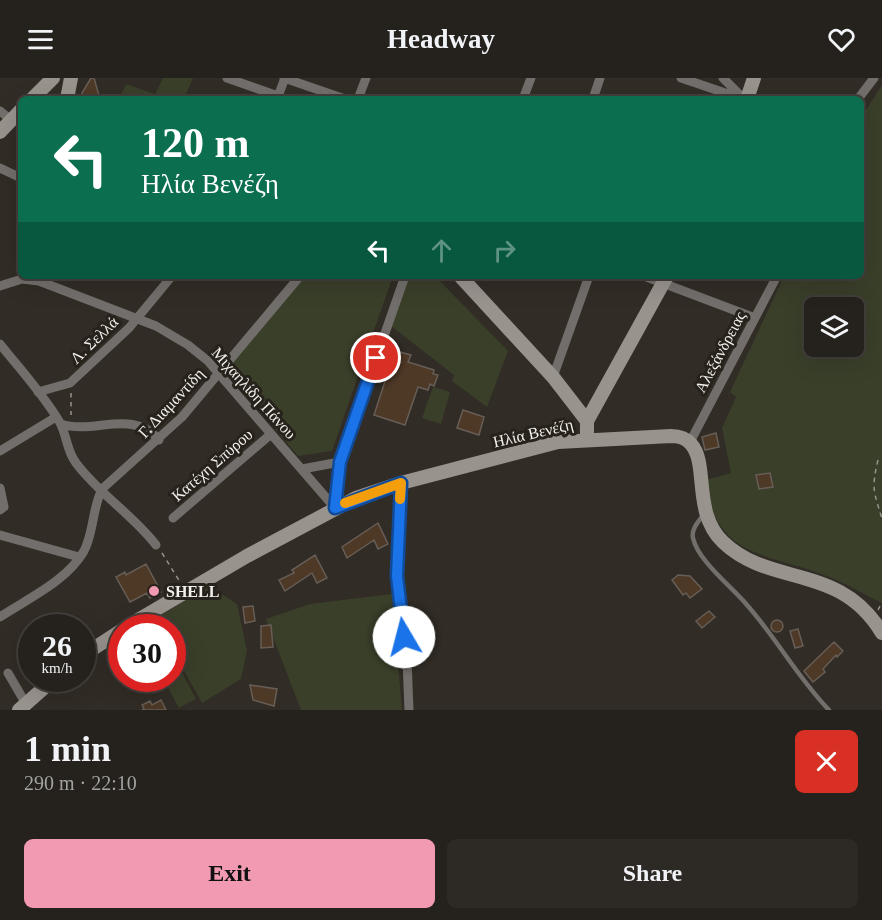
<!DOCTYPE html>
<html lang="en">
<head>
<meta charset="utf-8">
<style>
  :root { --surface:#25211c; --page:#2d2925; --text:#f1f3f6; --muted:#a3a3a3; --line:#423e3b; --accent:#f19ab2 }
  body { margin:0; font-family:"Times New Roman",serif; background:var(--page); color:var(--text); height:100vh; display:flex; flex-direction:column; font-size:22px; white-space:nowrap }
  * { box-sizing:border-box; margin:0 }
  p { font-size:20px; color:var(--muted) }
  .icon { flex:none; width:33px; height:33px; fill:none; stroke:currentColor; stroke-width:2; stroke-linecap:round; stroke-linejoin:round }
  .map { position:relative; height:632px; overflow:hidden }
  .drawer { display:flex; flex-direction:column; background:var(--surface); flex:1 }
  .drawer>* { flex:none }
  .hud { position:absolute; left:18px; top:18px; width:846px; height:183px; border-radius:9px; box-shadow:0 6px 24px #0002,0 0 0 2px var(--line); background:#0b6e4f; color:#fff; overflow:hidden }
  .tools { position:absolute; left:804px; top:219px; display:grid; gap:12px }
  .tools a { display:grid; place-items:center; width:60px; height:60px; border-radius:9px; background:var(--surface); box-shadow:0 6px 24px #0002,0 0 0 2px var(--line); font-size:30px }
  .speed { position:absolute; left:18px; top:536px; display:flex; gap:12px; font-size:30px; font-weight:700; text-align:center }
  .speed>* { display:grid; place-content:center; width:78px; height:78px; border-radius:50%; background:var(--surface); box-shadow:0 6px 24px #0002,0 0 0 2px var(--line); line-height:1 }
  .speed small { font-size:15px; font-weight:400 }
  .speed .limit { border:9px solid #d22; background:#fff; color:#111 }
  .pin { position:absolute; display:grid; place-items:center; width:51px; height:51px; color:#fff; margin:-26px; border:3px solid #fff; border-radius:50%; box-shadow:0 2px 6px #0007 }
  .me { position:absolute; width:66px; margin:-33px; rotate:352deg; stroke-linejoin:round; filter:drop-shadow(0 0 4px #0008) }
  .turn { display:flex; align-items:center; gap:21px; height:126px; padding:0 24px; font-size:27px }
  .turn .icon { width:78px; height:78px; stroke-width:2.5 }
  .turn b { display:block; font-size:42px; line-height:51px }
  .lanes { display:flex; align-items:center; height:57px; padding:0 24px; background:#0003; justify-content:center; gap:30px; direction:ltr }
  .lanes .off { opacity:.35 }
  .round { display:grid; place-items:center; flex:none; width:63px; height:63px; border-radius:9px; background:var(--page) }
  .headline { display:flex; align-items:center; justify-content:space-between; height:102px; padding:0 24px }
  h1 { font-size:36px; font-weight:600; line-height:45px }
  .cta { display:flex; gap:12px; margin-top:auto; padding:12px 24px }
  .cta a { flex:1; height:69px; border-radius:9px; background:var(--accent); color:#111; font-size:24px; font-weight:600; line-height:69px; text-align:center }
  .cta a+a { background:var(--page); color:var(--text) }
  header { display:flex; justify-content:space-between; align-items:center; height:78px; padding:0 24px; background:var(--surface); font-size:27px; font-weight:600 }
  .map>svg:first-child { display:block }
</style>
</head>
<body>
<header><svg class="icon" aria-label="menu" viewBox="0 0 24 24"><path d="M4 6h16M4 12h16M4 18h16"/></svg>Headway<svg class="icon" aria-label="heart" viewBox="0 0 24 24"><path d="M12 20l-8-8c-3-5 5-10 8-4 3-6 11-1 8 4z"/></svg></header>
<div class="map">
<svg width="882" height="632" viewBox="0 0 882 632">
  <rect width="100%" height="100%" fill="#312c25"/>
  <path fill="#3a3f2a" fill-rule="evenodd" d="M163 0H193L184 21H119L126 6 155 16Z
    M882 7V525C863 516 844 504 824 497 765 475 714 479 706 402L731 395 722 350 736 319 730 314 784 198H861V40ZM814 230H854V268H814Z
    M303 198H393L332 373 298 378 225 292Z
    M407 198H435L508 273 487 329 452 303 454 297 391 248Z
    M433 309 450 314 441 346 422 340Z
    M209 508 237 526 247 573 241 601 202 625 177 580 173 582 172 549H142Z
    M392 516 402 632H301L266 541 310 526Z
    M179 589 196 621 179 630 163 600H172L173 593Z"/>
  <path fill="#4e3826" stroke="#665e57" stroke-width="1.5" d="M91 0H94L100 21H82V15Z
    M400 274 411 277 408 284 434 292 433 296 438 297 434 308 430 306 428 312 418 309 405 347 374 337 389 291 394 292Z
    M463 332 484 339 479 357 457 350Z
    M716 355 719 369 705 372 702 359Z
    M770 395 773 409 759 411 756 397Z
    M378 445 388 466 378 471 374 462 347 480 342 469Z
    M315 477 327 500 317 505 312 495 285 513 279 502 294 495 292 492Z
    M146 486 161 514 150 520 147 515 130 524 116 499 125 494 126 497Z
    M678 497 690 498 702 511 690 520 686 515 683 517 672 502Z
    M253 528 255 543 245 545 243 529Z
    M709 533 715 539 702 550 696 543Z
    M771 548a6 6 0 1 1 12 0a6 6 0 1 1-12 0Z
    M271 547 273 569 261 570V548Z
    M798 551 803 568 795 570 790 553Z
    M834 564 843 573 837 579 836 577 823 591 825 594 813 604 804 593Z
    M250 607 277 611 274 628 253 622Z
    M161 622 166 632H142L144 631 142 627 150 623 152 627Z"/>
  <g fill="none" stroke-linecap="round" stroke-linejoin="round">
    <path stroke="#97938d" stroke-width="1.5" stroke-dasharray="4.5 4.5" stroke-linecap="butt" d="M71 315V337
      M878 382C871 412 874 413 882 441
      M162 475 180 504
      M878 532 882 524"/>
    <path stroke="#726e6b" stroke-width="4.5" d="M704 436C699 443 691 451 693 460 698 483 732 509 747 527 777 561 798 600 829 632"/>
    <path stroke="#726e6b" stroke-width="9" d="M227 0 278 18
      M284 0 345 21
      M681 0 743 21
      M723 0 740 17
      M277 21 285 0
      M358 21 366 0
      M523 21 531 0
      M593 21 600 0
      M858 21 874 0
      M0 33 11 42
      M0 90 21 100
      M644 198 755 240
      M0 208 22 201 39 203 156 248 188 267 208 283 335 430
      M0 266C20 291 42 315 59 343 67 356 66 372 76 385 99 416 133 437 156 467
      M553 299 589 198
      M38 314 70 305 129 250 172 198
      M61 346C94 357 133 330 159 362
      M690 364 777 198
      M0 373 56 339
      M302 391 340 384
      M401 405 397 498 407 582 409 632
      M0 410 4 429 0 432
      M335 430 340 384 405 198
      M173 440 271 356
      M0 457 79 479
      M0 539C27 521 67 503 84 473 94 454 92 431 102 411L182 339 300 198
      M8 595 26 626"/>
    <path stroke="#99938e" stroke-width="14" d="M32 21 53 0
      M67 21 71 0
      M747 21 754 0
      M0 54 21 32
      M460 198 553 299 587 343V360
      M587 343 667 198
      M126 549 247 478 356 420 401 405 558 364 671 358C678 358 686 360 691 366 709 386 692 434 723 464 771 510 839 484 882 555
      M82 578 122 552
      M19 632 55 600"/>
  </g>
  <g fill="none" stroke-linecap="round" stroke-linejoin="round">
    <g stroke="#114b97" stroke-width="15">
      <path id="route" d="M376 280 340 384 335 430 401 405 397 498 404 559"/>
    </g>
    <use href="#route" stroke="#1a73e8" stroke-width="10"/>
    <path stroke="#f59e0b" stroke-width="10" d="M345 425 401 405 400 421"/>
  </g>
  <circle fill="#f19ab2" stroke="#27221b" stroke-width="2" cx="154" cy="513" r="6"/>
  <g text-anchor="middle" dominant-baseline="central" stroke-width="6" stroke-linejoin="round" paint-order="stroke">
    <g font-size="16" fill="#f3f0eb" stroke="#27221b">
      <text transform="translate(94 262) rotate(-44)">Λ. Σελλά</text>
      <text transform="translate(720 274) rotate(-62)">Αλεξάνδρειας</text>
      <text transform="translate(254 315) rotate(48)">Μιχαηλίδη Πάνου</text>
      <text transform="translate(171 325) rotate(-47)">Γ. Διαμαντίδη</text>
      <text transform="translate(533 355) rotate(-13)">Ηλία Βενέζη</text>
      <text transform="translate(212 387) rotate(-41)">Κατέχη Σπύρου</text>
    </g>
    <g font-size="16" font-weight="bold" fill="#f3f0eb" stroke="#27221b" text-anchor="start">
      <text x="166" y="513">SHELL</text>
    </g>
  </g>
</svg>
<div class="tools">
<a><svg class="icon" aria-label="layers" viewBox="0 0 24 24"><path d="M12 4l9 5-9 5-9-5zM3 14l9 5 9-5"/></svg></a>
</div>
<div class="speed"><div>26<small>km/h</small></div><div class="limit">30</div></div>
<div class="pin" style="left:376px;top:280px;background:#d93025"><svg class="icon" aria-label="arrive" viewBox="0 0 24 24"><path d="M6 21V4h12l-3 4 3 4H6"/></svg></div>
<svg class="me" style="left:404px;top:559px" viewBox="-20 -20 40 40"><circle r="19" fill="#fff"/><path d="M0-13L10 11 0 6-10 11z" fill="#1a73e8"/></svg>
<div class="hud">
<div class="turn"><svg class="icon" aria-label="left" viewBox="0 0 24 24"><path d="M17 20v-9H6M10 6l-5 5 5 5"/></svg><div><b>120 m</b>Ηλία Βενέζη</div></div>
<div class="lanes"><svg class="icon" aria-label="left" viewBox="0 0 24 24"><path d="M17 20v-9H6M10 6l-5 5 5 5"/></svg><svg class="icon off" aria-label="ahead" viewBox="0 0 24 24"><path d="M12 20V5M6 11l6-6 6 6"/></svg><svg class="icon off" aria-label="right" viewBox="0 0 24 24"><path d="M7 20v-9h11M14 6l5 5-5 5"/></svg></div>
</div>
</div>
<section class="drawer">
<div class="headline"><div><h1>1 min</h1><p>290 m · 22:10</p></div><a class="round" style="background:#d93025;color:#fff"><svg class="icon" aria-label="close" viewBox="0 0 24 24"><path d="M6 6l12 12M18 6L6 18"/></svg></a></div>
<div class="cta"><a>Exit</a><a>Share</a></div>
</section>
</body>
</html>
